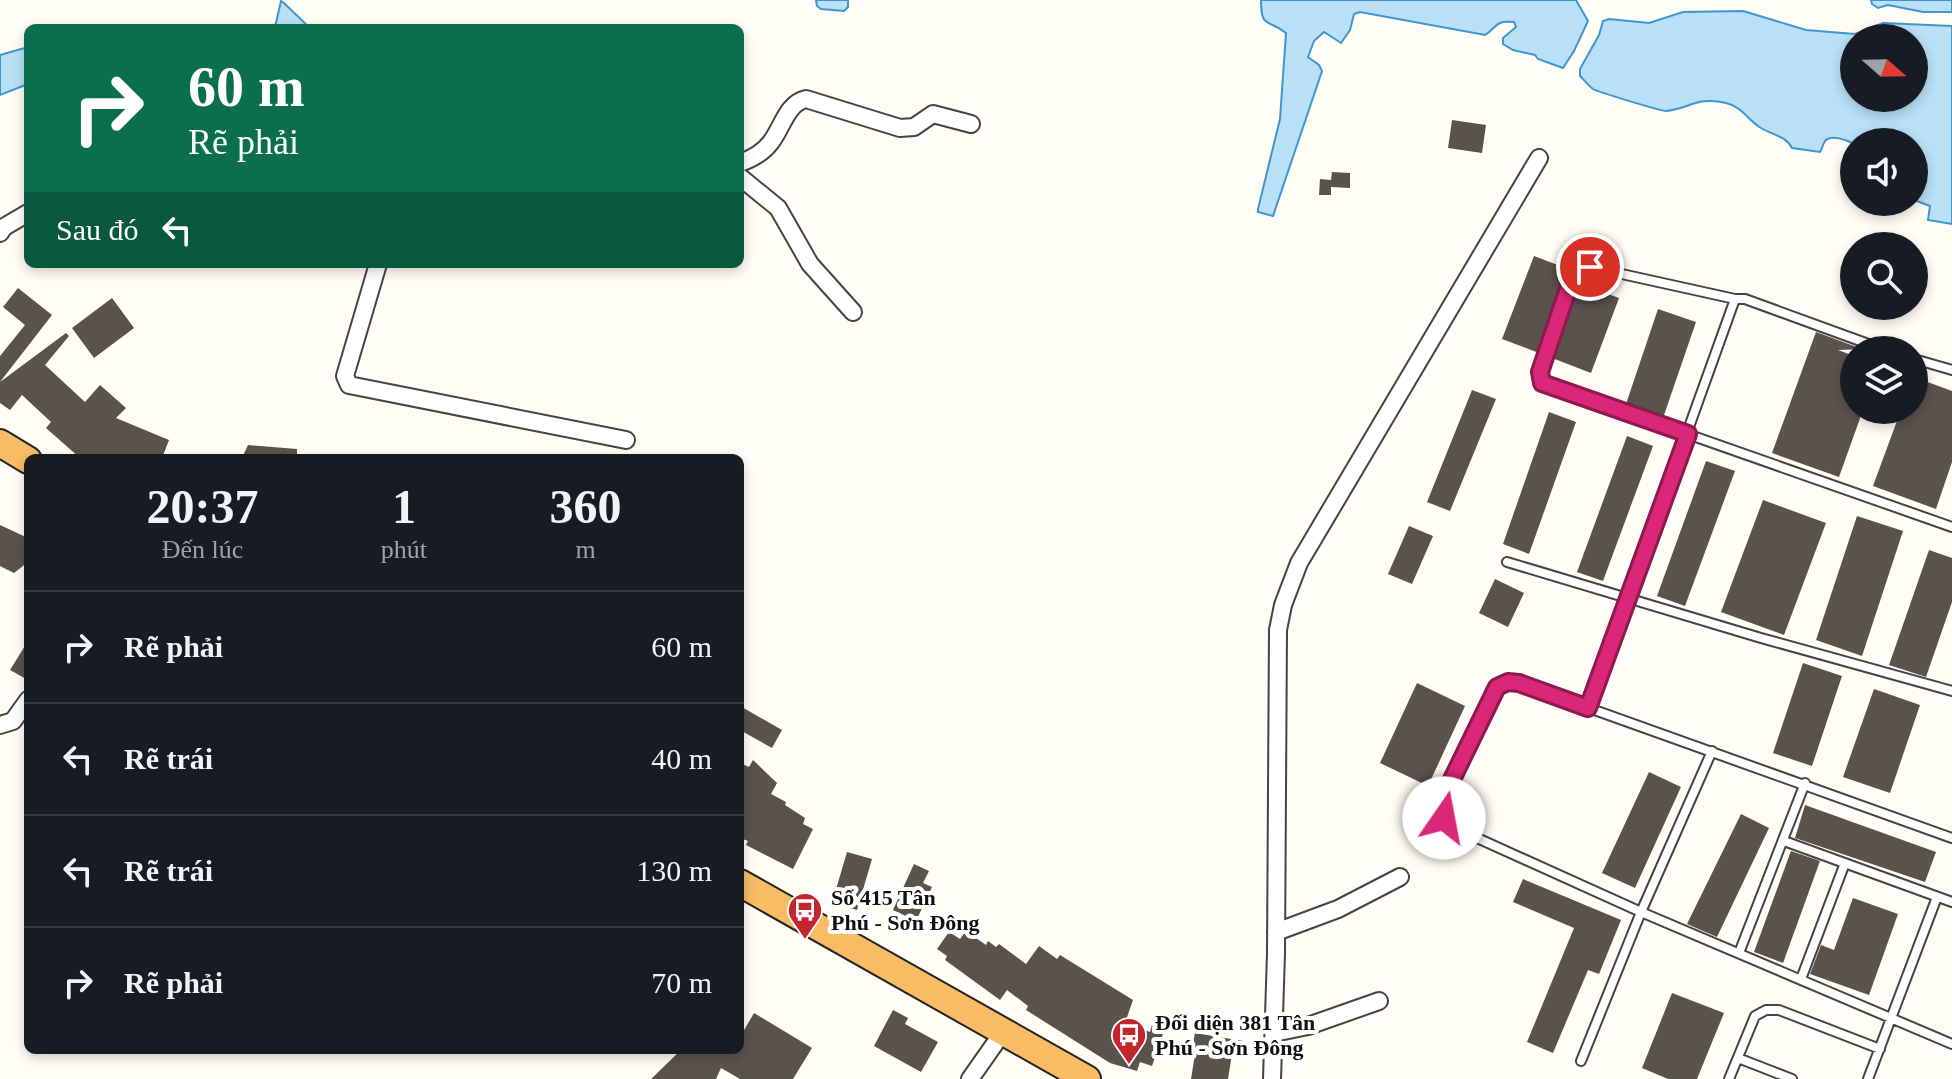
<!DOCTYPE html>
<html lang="vi">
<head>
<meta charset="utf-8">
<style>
  :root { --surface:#171b24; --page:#242831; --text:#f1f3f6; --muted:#9ea1a6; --line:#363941 }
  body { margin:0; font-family:"Times New Roman",serif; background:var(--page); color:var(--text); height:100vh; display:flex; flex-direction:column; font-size:30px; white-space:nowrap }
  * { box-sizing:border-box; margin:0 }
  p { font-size:26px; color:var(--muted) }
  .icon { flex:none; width:44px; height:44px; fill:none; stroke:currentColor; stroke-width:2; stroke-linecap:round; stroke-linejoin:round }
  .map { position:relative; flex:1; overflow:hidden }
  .drawer { position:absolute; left:24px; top:454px; width:720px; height:600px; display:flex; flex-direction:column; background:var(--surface); border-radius:12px; box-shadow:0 4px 12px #0003 }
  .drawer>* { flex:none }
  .banner { position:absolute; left:24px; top:24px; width:720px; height:244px; border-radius:12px; box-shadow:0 4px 12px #0003; background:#0b6e4f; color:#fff; overflow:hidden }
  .needle { width:52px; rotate:110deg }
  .fabs { position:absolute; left:1840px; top:24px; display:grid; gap:16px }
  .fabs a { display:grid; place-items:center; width:88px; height:88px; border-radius:50%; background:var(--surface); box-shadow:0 4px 12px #0003; font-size:40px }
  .pin { position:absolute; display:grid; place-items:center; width:68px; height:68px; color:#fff; margin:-34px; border:4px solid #fff; border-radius:50%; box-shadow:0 2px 8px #0007 }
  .me { position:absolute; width:88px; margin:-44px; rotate:12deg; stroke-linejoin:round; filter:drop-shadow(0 0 6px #0008) }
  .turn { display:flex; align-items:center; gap:28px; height:168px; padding:0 32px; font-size:36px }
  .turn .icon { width:104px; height:104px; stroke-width:2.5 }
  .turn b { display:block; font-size:56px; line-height:68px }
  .then { display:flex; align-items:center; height:76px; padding:0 32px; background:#0003; gap:16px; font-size:30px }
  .eta { display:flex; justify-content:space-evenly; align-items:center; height:136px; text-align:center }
  .eta b { font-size:48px; font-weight:700; line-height:56px }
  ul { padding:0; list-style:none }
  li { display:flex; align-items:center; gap:24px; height:112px; padding:0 32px; border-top:2px solid var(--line) }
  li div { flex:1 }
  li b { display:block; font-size:30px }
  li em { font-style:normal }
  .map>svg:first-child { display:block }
</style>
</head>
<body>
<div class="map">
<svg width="1952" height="1079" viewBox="0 0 1952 1079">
  <rect width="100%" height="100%" fill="#fffdf5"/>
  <path fill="#b9e0f7" stroke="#3f96cf" stroke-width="2" fill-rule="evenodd" d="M816 0H848V7L844 11 821 9 817 6Z
    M1261 0H1576L1588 21 1574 51 1563 68 1538 59 1535 55 1513 50 1503 44V38L1516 27 1514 22C1494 20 1498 27 1485 35L1360 12 1354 14 1350 30 1341 43 1324 32 1314 41 1308 57 1319 65 1322 71 1273 216 1258 212V209L1280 119 1286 33C1268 18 1261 30 1261 0Z
    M1871 0H1952V12H1923L1888 5 1878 8 1872 4Z
    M281 1 284 3 310 28H272L276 23Z
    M1743 11 1806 30 1855 34 1883 23 1952 26V224L1928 220 1930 206 1914 200V142H1854V144C1847 140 1831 134 1825 141 1823 144 1822 149 1820 152L1792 148C1786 136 1773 135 1761 128 1749 121 1741 106 1726 103 1697 96 1689 109 1666 111 1661 111 1598 92 1593 89 1589 86 1584 80 1580 76V69L1599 35 1603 21 1609 19 1649 23 1683 12ZM1854 38H1914V98H1854Z
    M28 47V84L0 95V55Z"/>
  <path fill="#5a524d" d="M1452 120 1486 125 1482 153 1448 148Z
    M1332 172 1350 173V188L1331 187V195H1319L1320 179 1331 180Z
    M1534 256 1563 267 1560 276 1564 278 1539 353 1502 339Z
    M1578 283 1619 298 1591 373 1552 358Z
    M18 288 52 315 0 382V356L25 325 3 307Z
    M112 298 134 328 94 358 72 328Z
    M1658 309 1696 322 1663 418 1626 404Z
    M1816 332 1862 349 1838 350 1854 356V410H1863L1839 477 1772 453Z
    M66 333 69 336 45 365 85 402 100 385 126 408 116 418 169 440 162 458H80L46 428 51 422 22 395 10 410 0 403V382Z
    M1914 377 1952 391V462L1936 509 1873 486 1901 410H1914Z
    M1472 390 1496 399 1450 511 1427 502Z
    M1549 412 1576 422 1529 554 1503 544Z
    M1627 436 1653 446 1603 581 1577 572Z
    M248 445 297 449V458H242Z
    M1706 461 1735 471 1685 606 1657 596Z
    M1763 500 1826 523 1784 635 1721 612Z
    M1857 516 1903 531 1862 656 1816 640Z
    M0 525 28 538V562L14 573 0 566Z
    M1409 526 1433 536 1412 584 1388 574Z
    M1929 550 1952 558V602L1926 677 1889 665Z
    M1495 579 1524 593 1508 627 1479 613Z
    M28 641V680L10 670Z
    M1803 663 1842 676 1812 766 1773 753Z
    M1417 683 1465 706 1428 786 1380 763Z
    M1874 689 1920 705 1890 793 1843 777Z
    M740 706 782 730 772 748 740 730Z
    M753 760 777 783 771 794 786 802 785 805 805 818 803 824 813 829 793 869 746 845 748 841 740 838V763L749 767Z
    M1649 772 1681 787 1635 888 1602 873Z
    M1805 805 1936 852 1925 882 1795 838Z
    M1741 814 1769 828 1717 937 1687 924Z
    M1791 851 1820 861 1783 963 1754 952Z
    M847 852 872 859 857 910 832 903Z
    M914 864 929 871 923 883 932 887 916 921 893 910Z
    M1523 879 1621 920 1599 974 1588 970 1553 1053 1527 1042 1574 928 1513 902Z
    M1853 898 1898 914 1869 995 1810 974 1821 945 1834 950Z
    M966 931 986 945 988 941 996 947 999 944 1026 964 1039 946 1057 959 1060 955 1133 1000 1125 1023 1150 1032 1153 1021 1166 1025 1152 1066 1140 1062 1137 1071 1110 1063 1026 1010 1028 1006 1007 990 1000 1000 945 960 947 956 937 949 949 932 960 939Z
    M1672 993 1724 1013 1697 1079H1668L1642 1068Z
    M893 1010 908 1018 905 1024 938 1042 921 1072 874 1046Z
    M754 1013 812 1048 793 1079H740L721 1068 716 1079H651L681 1050H740V1037Z
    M1195 1033 1243 1041 1241 1055 1232 1054 1228 1079H1191L1196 1048H1192Z"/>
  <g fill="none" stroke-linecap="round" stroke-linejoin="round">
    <g stroke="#444" stroke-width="12">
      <path id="service" d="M1885 350 1745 299H1735L1590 267 1580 270 1572 277 1540 372 1542 383 1952 527
        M1914 359 1952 370
        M1507 562 1761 638 1952 691
        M1588 708 1735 299
        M1952 838 1519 683 1508 682 1497 687 1440 804 1444 818 1455 828 1641 912 1952 1044
        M1784 841 1952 902
        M1739 953 1805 783
        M1801 979 1845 863
        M1738 1058 1792 1079
        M1581 1061 1641 912 1712 751
        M1729 1079 1755 1016 1766 1010H1779L1880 1049
        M1868 1079 1937 897"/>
    </g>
    <g stroke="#444" stroke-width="20">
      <path id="minor" d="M740 163C751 159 764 152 771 142 782 128 787 103 806 99L900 128 914 127 933 114 971 124
        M740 177 778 208 810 264 853 312
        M0 233 4 227 28 213
        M378 264 345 376 349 385 626 440
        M0 725 13 721 28 700
        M1276 932 1338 909 1400 877
        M1274 1033 1308 1026 1379 1001
        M970 1079 1003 1032
        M1272 1079 1276 953 1278 630 1283 605 1299 563 1539 158"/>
    </g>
    <g stroke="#222" stroke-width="30">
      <path id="trunk" d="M0 443 28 460
        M740 883 1087 1079"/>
    </g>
    <use href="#service" stroke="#fff" stroke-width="8"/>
    <use href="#minor" stroke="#fff" stroke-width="16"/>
    <use href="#trunk" stroke="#f7bc64" stroke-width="26"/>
  </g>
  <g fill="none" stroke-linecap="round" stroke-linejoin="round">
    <g stroke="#8e194d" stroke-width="20">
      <path id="route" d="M1444 818 1440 804 1497 687 1508 682 1519 683 1588 708 1688 434 1542 383 1540 372 1572 277 1580 270 1590 267"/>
    </g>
    <use href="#route" stroke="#db2777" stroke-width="14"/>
  </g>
  <defs>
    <g id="bus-pin" transform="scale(1.8)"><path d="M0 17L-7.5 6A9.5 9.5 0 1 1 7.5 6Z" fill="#c4262e" stroke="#fff"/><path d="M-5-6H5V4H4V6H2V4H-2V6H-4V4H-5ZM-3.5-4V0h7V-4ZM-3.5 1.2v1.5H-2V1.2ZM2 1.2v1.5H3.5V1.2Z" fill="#fff"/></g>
  </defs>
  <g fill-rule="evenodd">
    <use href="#bus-pin" x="805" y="910"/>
    <use href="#bus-pin" x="1129" y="1035"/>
  </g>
  <g text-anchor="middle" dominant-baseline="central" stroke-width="8" stroke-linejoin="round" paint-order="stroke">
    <g font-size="22" font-weight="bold" fill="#111" stroke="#fff" text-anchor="start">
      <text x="831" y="897">Số 415 Tân<tspan x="831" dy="25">Phú - Sơn Đông</tspan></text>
      <text x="1155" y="1022">Đối diện 381 Tân<tspan x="1155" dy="25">Phú - Sơn Đông</tspan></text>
    </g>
  </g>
</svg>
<div class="fabs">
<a><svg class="needle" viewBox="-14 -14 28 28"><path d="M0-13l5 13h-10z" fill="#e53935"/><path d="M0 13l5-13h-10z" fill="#9ea1a6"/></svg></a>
<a><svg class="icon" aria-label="sound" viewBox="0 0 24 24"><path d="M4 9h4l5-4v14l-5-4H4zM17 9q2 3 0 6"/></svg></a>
<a><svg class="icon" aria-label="search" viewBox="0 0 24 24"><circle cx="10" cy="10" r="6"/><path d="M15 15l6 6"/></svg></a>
<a><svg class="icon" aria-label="layers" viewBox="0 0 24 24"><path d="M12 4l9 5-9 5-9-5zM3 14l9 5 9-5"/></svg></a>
</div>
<div class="pin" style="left:1590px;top:267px;background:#d93025"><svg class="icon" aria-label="arrive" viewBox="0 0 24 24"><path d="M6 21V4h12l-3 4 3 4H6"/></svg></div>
<svg class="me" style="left:1444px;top:818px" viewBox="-20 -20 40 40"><circle r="19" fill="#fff"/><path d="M0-13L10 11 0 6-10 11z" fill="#db2777"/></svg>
<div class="banner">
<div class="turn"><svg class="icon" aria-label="right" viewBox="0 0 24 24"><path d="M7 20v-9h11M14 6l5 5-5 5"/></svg><div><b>60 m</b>Rẽ phải</div></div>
<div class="then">Sau đó<svg class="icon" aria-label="left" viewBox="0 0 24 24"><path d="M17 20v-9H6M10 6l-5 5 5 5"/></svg></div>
</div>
<section class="drawer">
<div class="eta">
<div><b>20:37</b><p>Đến lúc</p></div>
<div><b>1</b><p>phút</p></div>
<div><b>360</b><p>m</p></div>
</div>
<ul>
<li><svg class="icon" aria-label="right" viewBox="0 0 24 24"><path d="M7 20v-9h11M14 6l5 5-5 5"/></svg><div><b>Rẽ phải</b></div><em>60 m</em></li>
<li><svg class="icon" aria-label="left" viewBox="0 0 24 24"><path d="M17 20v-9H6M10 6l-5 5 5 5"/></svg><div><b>Rẽ trái</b></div><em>40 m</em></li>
<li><svg class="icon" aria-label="left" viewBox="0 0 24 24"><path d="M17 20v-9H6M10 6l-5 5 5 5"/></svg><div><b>Rẽ trái</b></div><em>130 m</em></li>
<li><svg class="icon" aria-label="right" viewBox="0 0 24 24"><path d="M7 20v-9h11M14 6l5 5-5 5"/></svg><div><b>Rẽ phải</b></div><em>70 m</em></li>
</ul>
</section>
</div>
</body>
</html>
